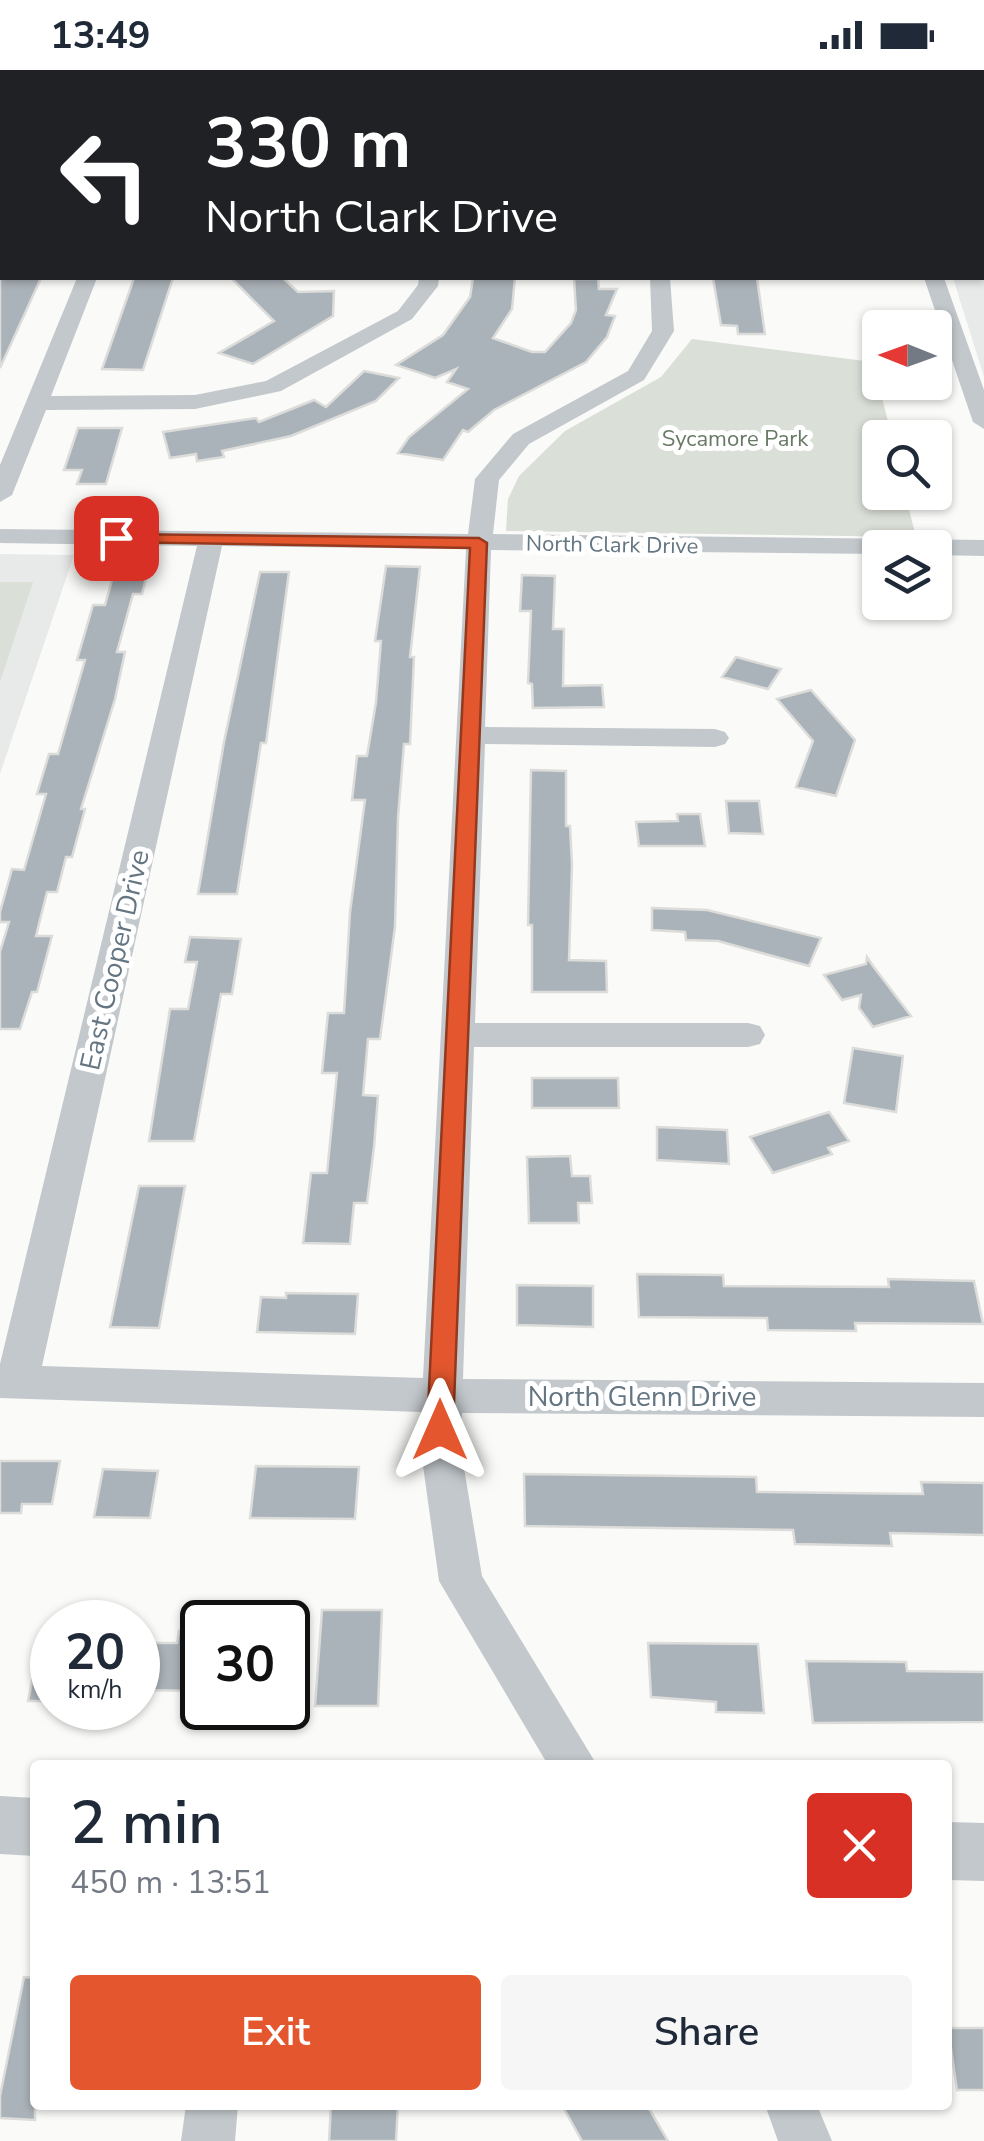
<!DOCTYPE html>
<html lang="en">
<head>
<meta charset="utf-8">
<style>
  :root { --surface:#fff; --page:#f6f6f7; --text:#1f2937; --muted:#747a83; --accent:#e4572e }
  body { margin:0; font-family:"Nunito Sans",sans-serif; background:var(--page); color:var(--text); height:100vh; display:flex; flex-direction:column; font-size:38px; white-space:nowrap }
  * { box-sizing:border-box; margin:0 }
  p { font-size:32px; color:var(--muted) }
  .icon { flex:none; width:55px; height:55px; fill:none; stroke:currentColor; stroke-width:2; stroke-linecap:round; stroke-linejoin:round }
  .map { position:relative; flex:1; overflow:hidden }
  .side { position:absolute; left:30px; top:1690px; width:922px; height:350px; display:flex; flex-direction:column; background:var(--surface); border-radius:10px; box-shadow:0 2px 8px #0004 }
  .side>* { flex:none }
  .guide { position:absolute; left:0px; top:0px; width:985px; height:210px; box-shadow:0 2px 8px #0004; background:#202124; color:#fff; overflow:hidden }
  .needle { width:65px; rotate:271deg }
  .tools { position:absolute; left:862px; top:240px; display:grid; gap:20px }
  .tools a { display:grid; place-items:center; width:90px; height:90px; border-radius:10px; background:var(--surface); box-shadow:0 2px 8px #0004; font-size:50px }
  .speed { position:absolute; left:30px; top:1530px; display:flex; gap:20px; font-size:50px; font-weight:700; text-align:center }
  .speed>* { display:grid; place-content:center; width:130px; height:130px; border-radius:50%; background:var(--surface); box-shadow:0 2px 8px #0004; line-height:1 }
  .speed small { font-size:25px; font-weight:400 }
  .speed .limit { border:5px solid #111; border-radius:15px; background:#fff; color:#111 }
  .pin { position:absolute; display:grid; place-items:center; width:85px; height:85px; color:#fff; margin:-42px; border-radius:20px; box-shadow:0 5px 15px #0006 }
  .me { position:absolute; width:110px; margin:-55px; rotate:0deg; stroke-linejoin:round; filter:drop-shadow(0 0 8px #0008) }
  .turn { display:flex; align-items:center; gap:35px; height:210px; padding:0 40px; font-size:45px }
  .turn .icon { width:130px; height:130px; stroke-width:2.5 }
  .turn b { display:block; font-size:70px; line-height:85px }
  .round { display:grid; place-items:center; flex:none; width:105px; height:105px; border-radius:10px; background:var(--page) }
  .summary { display:flex; align-items:center; justify-content:space-between; height:170px; padding:0 40px }
  h1 { font-size:60px; font-weight:600; line-height:75px }
  .button { display:flex; gap:20px; margin-top:auto; padding:20px 40px }
  .button a { flex:1; height:115px; border-radius:10px; background:var(--accent); color:#fff; font-size:40px; font-weight:600; line-height:115px; text-align:center }
  .button a+a { background:var(--page); color:var(--text) }
  .status { display:flex; justify-content:space-between; align-items:center; height:70px; padding:0 50px; background:var(--surface); direction:ltr }
  .status svg { height:28px; fill:currentColor }
  .map>svg:first-child { display:block }
</style>
</head>
<body>
<div class="status"><b>13:49</b><svg viewBox="0 0 49 12"><path d="M0 12V9h3v3zM5 12V6h3v6zM10 12V3h3v9zM15 12V0h3v12zM26 1h20v11H26zM47 4h2v5h-2z"/></svg></div>
<div class="map">
<svg width="984" height="2071" viewBox="0 0 984 2071">
  <rect width="100%" height="100%" fill="#fafaf8"/>
  <path fill="#e8e9e9" d="M984 163V307L953 208H982Z
    M0 484 74 485 0 704Z"/>
  <path fill="#dadfd7" d="M692 269 873 292 892 367 880 368V422L905 423 916 467 506 461 508 429 519 406 565 361 661 307Z
    M0 512H33L0 612Z"/>
  <path fill="#aab3b9" stroke="#dcdcda" stroke-width="2.5" d="M0 208H41L0 298Z
    M134 208H173L143 300 102 299Z
    M231 208H283L298 222 334 221 333 246 253 294 219 283 274 251Z
    M473 208H515L512 239 493 268 532 282H545L571 253 576 240 574 209H598L599 219H617L606 245 615 246 607 267 586 292 494 340 468 362 463 360 443 390 398 383 409 367 468 319 447 312 456 299 435 308 396 295 443 265 470 227Z
    M713 208H757L765 264H738L737 256 721 255Z
    M364 301 399 308 376 331 291 366 222 381 224 387 197 391 196 384 170 388 163 362 256 348 259 352 314 330 326 337Z
    M78 358H122L106 414H77L82 400H64Z
    M117 492H150L142 524H133L117 582H125L115 629 81 739H85L72 787H66L57 822H47L36 866H52L37 922H32L20 959H0V882L9 852H0V842L12 799 24 800 46 724H37L49 684H58L85 590H77L93 535H105Z
    M386 496 420 497 410 587H414L410 674H404L398 748 395 857 380 969H368L363 1025 378 1026 374 1077 367 1133H354L350 1174 303 1173 311 1103H327L337 1003H322L328 943H344L350 842 365 730H352L357 686H367L376 632 381 571H375Z
    M260 502H289L266 673H261L237 824H198L224 672Z
    M522 505 555 506 553 559H564L563 616 602 615 604 637 533 638 532 614 528 613 531 541H520Z
    M736 587 781 599 768 619 722 607Z
    M811 620 855 670 836 726 796 717 813 671 777 629Z
    M531 700 566 701V756H570L572 795 569 890 606 891 607 922H532V855H528Z
    M726 731H759L763 764 729 763Z
    M677 744H700L705 776H639L636 752 678 751Z
    M652 838 707 840 821 868 809 896 718 871 686 870 685 862 652 860Z
    M190 867 241 869 232 924H221L194 1071H149L170 939H188L197 892H185Z
    M867 887 873 896 911 946 873 957 859 938 861 925 842 930 824 905 866 894Z
    M853 978 903 986 896 1042 844 1033Z
    M532 1008H618L619 1038H532Z
    M829 1042 849 1071 828 1078 832 1084 773 1103 750 1067Z
    M657 1057 727 1060 729 1094 657 1090Z
    M570 1086 572 1106H590L592 1133H578L579 1153H529L527 1087Z
    M139 1116H185L159 1258 110 1257Z
    M637 1204 723 1205 724 1216 889 1217 888 1209 974 1211 983 1254 855 1253 856 1261 768 1260 767 1248 639 1247Z
    M517 1215 593 1216V1257L517 1255Z
    M286 1223 358 1224 355 1264 257 1262 261 1227 286 1228Z
    M0 1391H60L52 1434H22L21 1443H0Z
    M256 1396 359 1397 355 1449 250 1448Z
    M103 1399 158 1401 150 1448 94 1447Z
    M524 1404 756 1407 757 1422 923 1424 921 1412 984 1413V1465L890 1463 892 1476 795 1474 793 1460 525 1456Z
    M322 1540H382L378 1636H315Z
    M179 1561 202 1562V1621L138 1620V1573H177Z
    M41 1564 52 1565V1631H28Z
    M648 1573 758 1574 764 1643 716 1642V1632L651 1627Z
    M806 1591 906 1592 907 1601 984 1602V1652L813 1653Z
    M24 1907 35 1908V2050L0 2048V2026Z
    M948 1958H984V2020H957Z
    M331 2035H398L396 2071H329Z
    M562 2035H647L668 2071H582Z"/>
  <g fill="none" stroke-linecap="round" stroke-linejoin="round">
    <path fill="#c3c8cc" fill-rule="evenodd" d="M635 0H651V2H635Z
      M0 4H2V14H0Z
      M984 15V26H982V15Z
      M982 147H984V159H982Z
      M77 208H97L51 326 195 325 266 311 398 241 418 215 419 208H439L438 216 412 249 281 321 195 339 46 340 12 425 0 432V395Z
      M650 208H670L674 261 644 310 529 374 499 410 493 464 984 470V486L935 485V478H880V484L491 480 485 657 715 659 725 662 729 668 725 674 715 677 485 674 475 953H748L760 956 765 965 760 974 748 977H474L463 1309 984 1313V1347L462 1343 460 1374 482 1506 597 1695H548L439 1511 420 1374 421 1342 0 1328V1294L197 476 0 473V459L468 464 475 409 513 364 628 301 652 261ZM222 476 466 479 423 1308 42 1296Z
      M924 208H944L984 320V359L973 352Z
      M186 2035H238L235 2071H181Z
      M765 2035H817L832 2071H778Z"/>
    <path fill="#c3c8cc" fill-rule="evenodd" d="M0 1726 35 1728V1786L0 1784Z
      M948 1752 984 1753V1811L948 1810Z"/>
  </g>
  <path fill="#e4572e" stroke="#94391e" stroke-width="2.5" d="M110 464 479 468 487 473 453 1360 449 1369 440 1372 431 1369 427 1360 470 478 116 472 110 471Z"/>
  <g text-anchor="middle" dominant-baseline="central" stroke-width="10" stroke-linejoin="round" paint-order="stroke">
    <g font-size="22" fill="#687a64" stroke="#fff">
      <text x="735" y="369">Sycamore Park</text>
    </g>
    <g font-size="22" fill="#657683" stroke="#fff">
      <text transform="translate(612 475) rotate(1)">North Clark Drive</text>
    </g>
    <g font-size="28" fill="#657683" stroke="#fff">
      <text transform="translate(115 890) rotate(-77)">East Cooper Drive</text>
      <text x="642" y="1327">North Glenn Drive</text>
    </g>
  </g>
</svg>
<div class="tools">
<a><svg class="needle" viewBox="-14 -14 28 28"><path d="M0-13l5 13h-10z" fill="#e53935"/><path d="M0 13l5-13h-10z" fill="#747a83"/></svg></a>
<a><svg class="icon" aria-label="search" viewBox="0 0 24 24"><circle cx="10" cy="10" r="6"/><path d="M15 15l6 6"/></svg></a>
<a><svg class="icon" aria-label="layers" viewBox="0 0 24 24"><path d="M12 4l9 5-9 5-9-5zM3 14l9 5 9-5"/></svg></a>
</div>
<div class="speed"><div>20<small>km/h</small></div><div class="limit">30</div></div>
<div class="pin" style="left:116px;top:468px;background:#d93025"><svg class="icon" aria-label="arrive" viewBox="0 0 24 24"><path d="M6 21V4h12l-3 4 3 4H6"/></svg></div>
<svg class="me" style="left:440px;top:1360px" viewBox="-20 -20 40 40"><path d="M0-17L14 15 0 8-14 15z" fill="#e4572e" stroke="#fff" stroke-width="4"/></svg>
<div class="guide">
<div class="turn"><svg class="icon" aria-label="left" viewBox="0 0 24 24"><path d="M17 20v-9H6M10 6l-5 5 5 5"/></svg><div><b>330 m</b>North Clark Drive</div></div>
</div>
<section class="side">
<div class="summary"><div><h1>2 min</h1><p>450 m · 13:51</p></div><a class="round" style="background:#d93025;color:#fff"><svg class="icon" aria-label="close" viewBox="0 0 24 24"><path d="M6 6l12 12M18 6L6 18"/></svg></a></div>
<div class="button"><a>Exit</a><a>Share</a></div>
</section>
</div>
</body>
</html>
